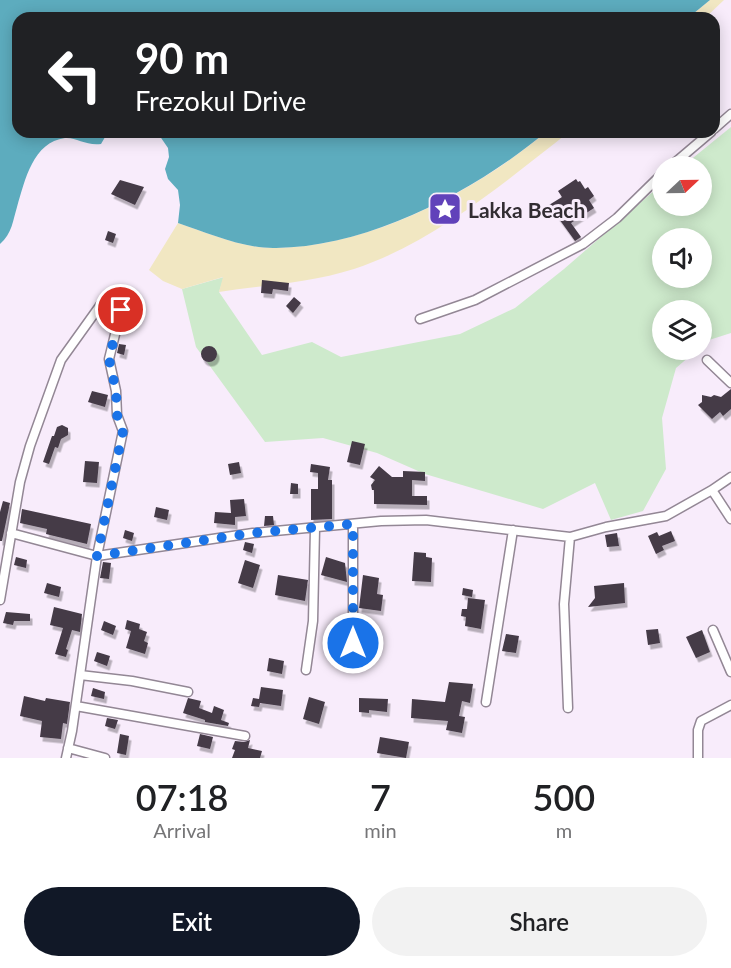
<!DOCTYPE html>
<html lang="en">
<head>
<meta charset="utf-8">
<style>
  :root { --surface:#fff; --page:#f2f2f2; --text:#202124; --muted:#757577; --accent:#111827 }
  body { margin:0; font-family:Lato,sans-serif; background:var(--page); color:var(--text); height:100vh; display:flex; flex-direction:column; font-size:22px; white-space:nowrap }
  * { box-sizing:border-box; margin:0 }
  p { font-size:20px; color:var(--muted) }
  .icon { flex:none; width:33px; height:33px; fill:none; stroke:currentColor; stroke-width:2; stroke-linecap:round; stroke-linejoin:round }
  .map { position:relative; height:758px; overflow:hidden }
  .drawer { display:flex; flex-direction:column; background:var(--surface); flex:1 }
  .drawer>* { flex:none }
  .banner { position:absolute; left:12px; top:12px; width:708px; height:126px; border-radius:18px; box-shadow:0 3px 15px #0003; background:#202124; color:#fff; overflow:hidden }
  .needle { width:39px; rotate:68deg }
  .fabs { position:absolute; left:652px; top:156px; display:grid; gap:12px }
  .fabs a { display:grid; place-items:center; width:60px; height:60px; border-radius:50%; background:var(--surface); box-shadow:0 3px 15px #0003; font-size:30px }
  .pin { position:absolute; display:grid; place-items:center; width:51px; height:51px; color:#fff; margin:-26px; border:3px solid #fff; border-radius:50%; box-shadow:0 2px 6px #0007 }
  .me { position:absolute; width:66px; margin:-33px; rotate:0deg; stroke-linejoin:round; filter:drop-shadow(0 0 4px #0008) }
  .turn { display:flex; align-items:center; gap:21px; height:126px; padding:0 24px; font-size:27px }
  .turn .icon { width:78px; height:78px; stroke-width:2.5 }
  .turn b { display:block; font-size:42px; line-height:51px }
  .eta { display:flex; justify-content:space-evenly; align-items:center; height:102px; text-align:center }
  .eta b { font-size:36px; font-weight:600; line-height:42px }
  .button { display:flex; gap:12px; margin-top:auto; padding:12px 24px }
  .button a { flex:1; height:69px; border-radius:36px; background:var(--accent); color:#fff; font-size:24px; font-weight:600; line-height:69px; text-align:center }
  .button a+a { background:var(--page); color:var(--text) }
  .map>svg:first-child { display:block }
</style>
</head>
<body>
<div class="map">
<svg width="731" height="758" viewBox="0 0 731 758">
  <defs>
    <filter id="shadow"><feDropShadow dx="2.5" dy="4.5" stdDeviation="0" flood-color="#0004"/></filter>
  </defs>
  <rect width="100%" height="100%" fill="#f8ecfb"/>
  <path fill="#ceeacc" fill-rule="evenodd" d="M731 127V333L706 341 702 344V310H663V350H697L676 368 662 418 666 469 643 511 611 520 595 483 543 509 425 474 377 453 323 438 265 442 196 347 182 289 224 277 219 292 262 355 312 342 341 357 460 334 515 308 564 269 663 183V206H702V166H683ZM663 238H702V278H663Z"/>
  <path fill="#f1e7c2" d="M710 0H724L705 18H688Z
    M546 132H569C505 182 433 243 354 269 310 283 264 285 219 292L223 277 182 289 163 281 149 270 178 223C208 233 244 249 276 248 372 246 474 192 546 132Z"/>
  <path fill="#5dacbe" d="M0 0H710L688 18H18V132H108L101 144C86 146 76 137 65 138 33 142 25 180 17 207 13 220 12 234 0 244Z
    M157 132H546C475 191 370 247 276 248 244 249 208 233 178 223L180 205 178 190 168 179 165 169 169 157 168 148Z"/>
  <path fill="#453b47" filter="url(#shadow)" d="M576 179 578 182 580 181 585 189 588 187 594 196 589 200 594 208 571 223 581 237 575 241 549 205 562 197 558 191Z
    M120 180 144 187 135 205 111 194Z
    M108 231 116 234 113 243 105 240Z
    M262 280 289 283 288 291 273 289 272 294 261 293Z
    M294 297 301 303 293 313 286 306Z
    M119 344 126 345 124 355 117 353Z
    M201 354a8 8 0 1 1 16 0a8 8 0 1 1-16 0Z
    M731 389V409L723 416 720 412 712 419 698 405 702 402V395L711 397 714 395 721 397Z
    M92 391 108 395 105 407 88 402Z
    M62 425 68 428V435L61 439 58 448 55 447 49 464 43 462 52 436H54L57 427Z
    M352 441 365 444 360 465 347 462Z
    M85 461 99 462 97 483 83 482Z
    M239 462 241 473 230 475 228 464Z
    M311 464 330 467 328 480H332V519L311 520V489H318V473L310 472Z
    M379 466 392 477H403V471L425 472V481L412 480V496H427V505L374 504V490H372L371 485 375 480 370 477Z
    M291 483 298 484V494H290Z
    M244 499 246 516 235 517V525L214 523 215 512 231 513 230 500Z
    M3 501 10 503 2 541H0V512Z
    M156 507 169 510 167 520 154 517Z
    M22 509 91 524 87 544 46 534 47 529 20 523Z
    M265 516H273L274 525 264 526Z
    M125 530 134 533 132 541 123 538Z
    M671 531 675 541 662 546 664 550 656 554 648 536 657 532 659 536Z
    M617 533 619 546 607 547 605 535Z
    M245 542 254 544 252 553 243 550Z
    M414 552 426 553V557L432 558 431 582 412 581Z
    M16 557 27 560 26 568 14 565Z
    M326 557 345 563 347 582 321 575Z
    M245 560 260 565 253 588 238 583Z
    M103 562 111 563 109 579 100 578Z
    M278 575 308 580 305 601 275 595Z
    M363 575 379 578 377 594 383 595 381 611 359 608Z
    M47 583 61 587 59 597 44 593Z
    M624 583 625 603 588 607 595 598 594 586Z
    M463 588 473 590 472 597 462 595Z
    M468 598 485 600 481 629 465 626 466 617 461 616 462 609H467Z
    M54 607 82 614 80 632 72 630 66 649 68 650 66 657 55 654 63 628 50 625Z
    M6 612 30 614V621H14L13 625 3 623Z
    M127 620 140 624 139 629 147 632 144 641 148 643 145 654 126 648 131 631 125 629Z
    M104 621 116 626 113 635 101 630Z
    M658 629 660 643 648 645 646 630Z
    M702 630 710 652 696 658 686 637Z
    M506 634 519 636 516 653 502 651Z
    M97 652 110 656 107 666 94 661Z
    M269 658 284 661 282 674 267 671Z
    M449 682 473 684 470 703 462 701 459 716 465 717 462 733 446 730 448 721 411 718 412 699 445 702Z
    M261 687 283 690 281 706 260 703 259 707 251 706 253 698 259 699Z
    M93 688 105 692 104 699 91 696Z
    M24 696 45 701 46 698 70 702 67 724 63 723 61 739 40 737 42 721 20 716Z
    M309 697 325 702 319 724 303 719Z
    M188 698 201 701 199 708 212 713 214 706 224 710 221 720 229 723 228 726 205 722V720L183 713Z
    M359 698 388 699 387 712 369 710V713L359 712Z
    M107 718 118 720 115 729 105 726Z
    M120 734 129 736 126 755 117 753Z
    M200 734 213 737 210 749 197 746Z
    M380 737 409 742 406 758 377 753Z
    M250 740 248 748 262 751 260 758H232L235 750 232 749 235 741 244 742Z"/>
  <g fill="none" stroke-linecap="round" stroke-linejoin="round">
    <g stroke="#938795" stroke-width="11">
      <path id="minor" d="M714 129 731 114
        M671 166 711 132
        M420 319 475 300 583 244 617 218 663 173
        M707 360 731 383
        M712 490 731 519
        M11 533 97 556 253 533 381 521 426 520 570 537 606 527 666 516 712 490 731 477
        M0 600 20 482 30 446 61 360 104 300 121 310 109 359 116 391 117 415 123 431 97 556 72 731 66 758
        M713 630 731 672
        M353 643V524
        M306 670 313 621 315 529
        M80 675 132 681 188 692
        M486 702 513 530
        M76 706 245 736
        M568 708 564 604 570 537
        M68 748 105 758
        M698 758V730L701 721 731 705"/>
    </g>
    <use href="#minor" stroke="#fff" stroke-width="8"/>
  </g>
  <g fill="none" stroke-linecap="round" stroke-linejoin="round">
    <path stroke="#1a73e8" stroke-width="10" stroke-dasharray="0 18" d="M121 310 109 359 116 391 117 415 123 431 97 556 253 533 353 524V643"/>
  </g>
  <defs>
    <g id="sight-square" transform="scale(1.725)"><rect x="-9" y="-9" width="18" height="18" rx="4" fill="#6142ba" stroke="#f8ecfb"/><path d="M0-6L1.8-2.2L6-1.7L2.9 1.2L3.7 5.4L0 3.3L-3.7 5.4L-2.9 1.2L-6-1.7L-1.8-2.2Z" fill="#fff"/></g>
  </defs>
  <g fill-rule="evenodd">
    <use href="#sight-square" x="445" y="209"/>
  </g>
  <g text-anchor="middle" dominant-baseline="central" stroke-width="6" stroke-linejoin="round" paint-order="stroke">
    <g font-size="21" font-weight="bold" fill="#322d32" stroke="#f8ecfb" text-anchor="start">
      <text x="468" y="209">Lakka Beach</text>
    </g>
  </g>
</svg>
<div class="fabs">
<a><svg class="needle" viewBox="-14 -14 28 28"><path d="M0-13l5 13h-10z" fill="#e53935"/><path d="M0 13l5-13h-10z" fill="#757577"/></svg></a>
<a><svg class="icon" aria-label="sound" viewBox="0 0 24 24"><path d="M4 9h4l5-4v14l-5-4H4zM17 9q2 3 0 6"/></svg></a>
<a><svg class="icon" aria-label="layers" viewBox="0 0 24 24"><path d="M12 4l9 5-9 5-9-5zM3 14l9 5 9-5"/></svg></a>
</div>
<div class="pin" style="left:121px;top:310px;background:#d93025"><svg class="icon" aria-label="arrive" viewBox="0 0 24 24"><path d="M6 21V4h12l-3 4 3 4H6"/></svg></div>
<svg class="me" style="left:353px;top:643px" viewBox="-20 -20 40 40"><circle r="17" fill="#1a73e8" stroke="#fff" stroke-width="3"/><path d="M0-11L8 9 0 5-8 9z" fill="#fff"/></svg>
<div class="banner">
<div class="turn"><svg class="icon" aria-label="left" viewBox="0 0 24 24"><path d="M17 20v-9H6M10 6l-5 5 5 5"/></svg><div><b>90 m</b>Frezokul Drive</div></div>
</div>
</div>
<section class="drawer">
<div class="eta">
<div><b>07:18</b><p>Arrival</p></div>
<div><b>7</b><p>min</p></div>
<div><b>500</b><p>m</p></div>
</div>
<div class="button"><a>Exit</a><a>Share</a></div>
</section>
</body>
</html>
